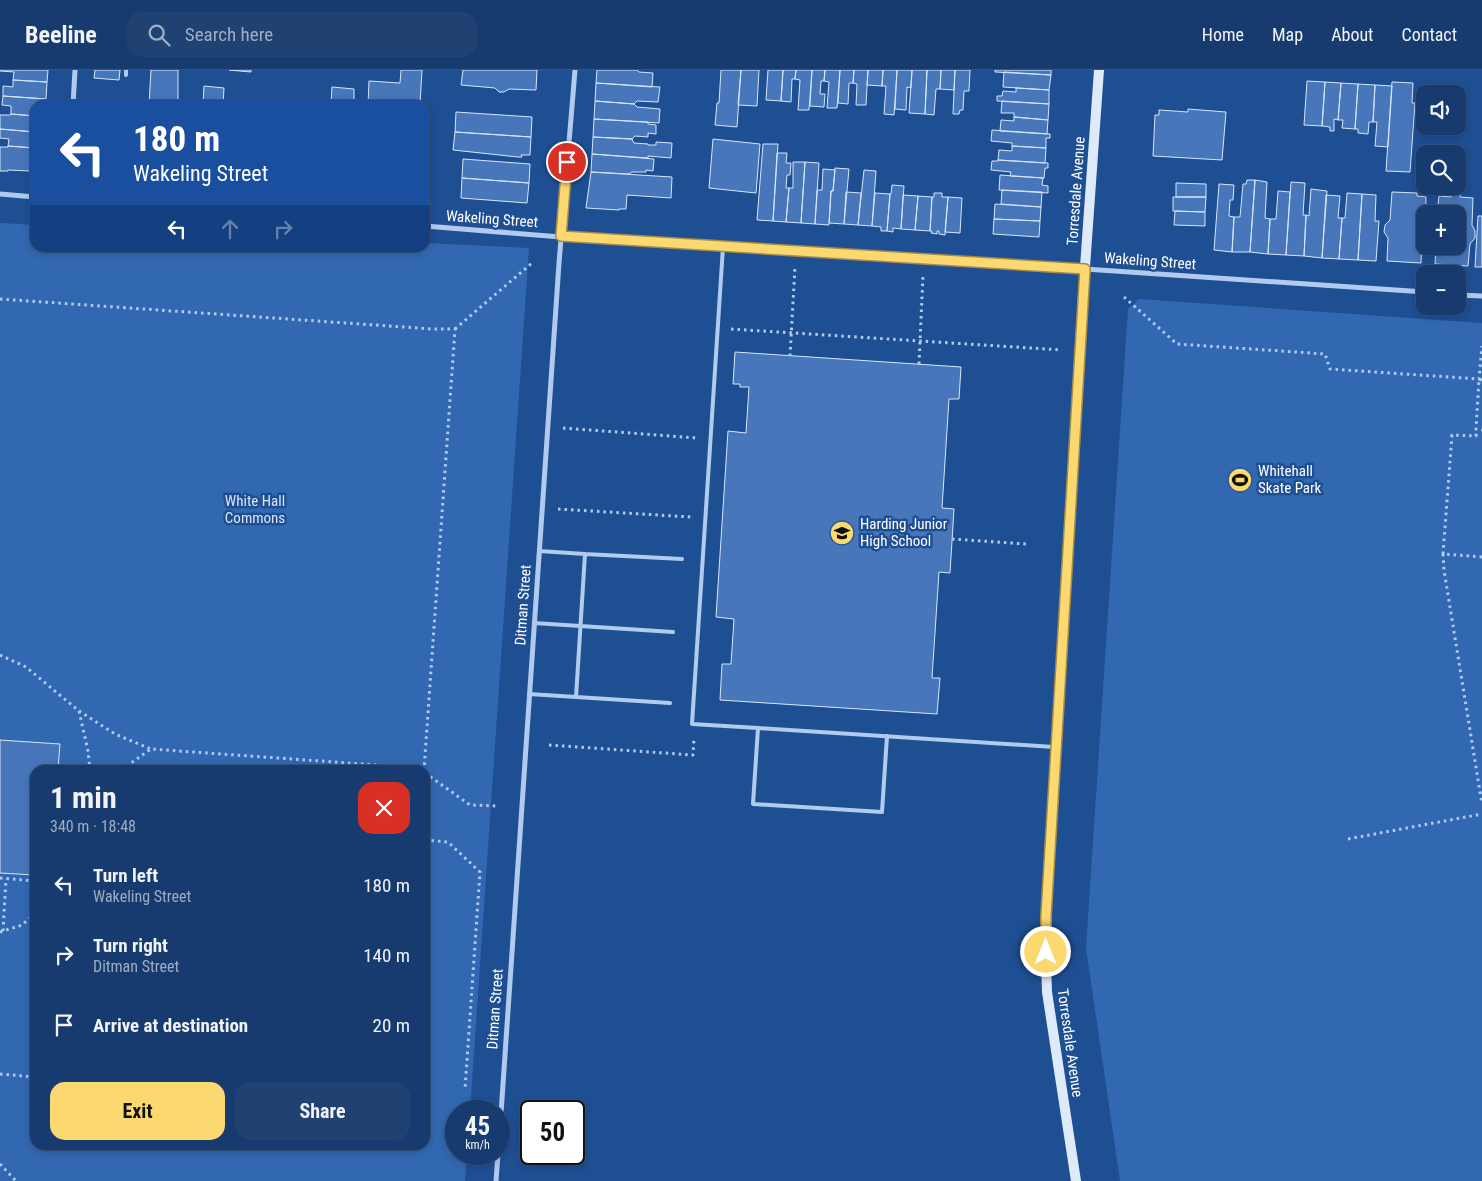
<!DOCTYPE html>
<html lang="en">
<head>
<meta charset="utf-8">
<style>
  :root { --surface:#173b6e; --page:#204273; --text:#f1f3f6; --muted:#9eadc2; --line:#365581; --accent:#fcd871 }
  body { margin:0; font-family:"Roboto Condensed",sans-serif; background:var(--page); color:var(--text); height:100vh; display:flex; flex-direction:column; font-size:19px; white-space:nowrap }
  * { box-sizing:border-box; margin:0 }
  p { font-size:16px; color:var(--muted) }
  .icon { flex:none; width:28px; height:28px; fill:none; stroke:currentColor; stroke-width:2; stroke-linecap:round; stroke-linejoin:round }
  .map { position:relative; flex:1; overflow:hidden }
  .details { position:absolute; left:30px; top:695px; width:400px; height:385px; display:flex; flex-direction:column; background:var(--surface); border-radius:15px; box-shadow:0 2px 8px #0003,0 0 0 1px var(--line) }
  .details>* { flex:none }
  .top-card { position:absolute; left:30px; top:30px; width:400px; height:152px; border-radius:15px; box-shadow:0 2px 8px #0003,0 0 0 1px var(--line); background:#1a4fa0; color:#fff; overflow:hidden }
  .tools { position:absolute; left:1416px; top:15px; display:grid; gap:10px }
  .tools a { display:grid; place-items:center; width:50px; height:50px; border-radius:10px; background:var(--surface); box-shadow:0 2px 8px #0003,0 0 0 1px var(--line); font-size:25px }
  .speed { position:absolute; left:445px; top:1030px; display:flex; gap:10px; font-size:25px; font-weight:700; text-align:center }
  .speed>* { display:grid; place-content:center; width:65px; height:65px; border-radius:50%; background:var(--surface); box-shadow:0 2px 8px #0003,0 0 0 1px var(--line); line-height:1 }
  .speed small { font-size:12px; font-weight:400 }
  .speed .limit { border:2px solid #111; border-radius:8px; background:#fff; color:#111 }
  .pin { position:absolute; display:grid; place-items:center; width:42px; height:42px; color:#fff; margin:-21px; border:2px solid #fff; border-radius:50%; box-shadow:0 1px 5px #0007 }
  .me { position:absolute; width:55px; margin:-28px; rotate:0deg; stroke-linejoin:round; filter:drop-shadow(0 0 4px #0008) }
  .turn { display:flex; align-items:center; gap:18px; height:105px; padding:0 20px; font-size:22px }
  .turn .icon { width:65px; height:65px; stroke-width:2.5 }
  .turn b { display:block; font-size:35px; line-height:42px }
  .lanes { display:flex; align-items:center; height:48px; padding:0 20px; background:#0003; justify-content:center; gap:25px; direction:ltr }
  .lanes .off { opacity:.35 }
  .round { display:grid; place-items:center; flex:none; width:52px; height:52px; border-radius:15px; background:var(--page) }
  .head { display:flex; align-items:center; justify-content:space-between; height:85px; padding:0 20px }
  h1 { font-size:30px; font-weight:700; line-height:38px }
  .button { display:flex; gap:10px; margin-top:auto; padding:10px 20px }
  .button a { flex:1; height:58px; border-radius:15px; background:var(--accent); color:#111; font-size:20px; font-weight:700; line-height:58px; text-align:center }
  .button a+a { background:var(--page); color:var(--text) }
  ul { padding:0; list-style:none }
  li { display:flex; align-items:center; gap:15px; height:70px; padding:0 20px }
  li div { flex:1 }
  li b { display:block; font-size:19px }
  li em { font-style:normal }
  header { display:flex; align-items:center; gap:30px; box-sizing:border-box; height:70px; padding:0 25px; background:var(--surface); border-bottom:1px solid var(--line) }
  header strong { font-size:24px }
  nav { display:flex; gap:28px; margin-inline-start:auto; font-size:18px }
  .search { width:350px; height:45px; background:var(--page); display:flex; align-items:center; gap:12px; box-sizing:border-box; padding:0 18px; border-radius:15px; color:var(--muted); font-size:19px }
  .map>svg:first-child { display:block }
</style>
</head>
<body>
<header>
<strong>Beeline</strong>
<div class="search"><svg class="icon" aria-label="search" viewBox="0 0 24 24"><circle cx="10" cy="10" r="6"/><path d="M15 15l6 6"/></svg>Search here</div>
<nav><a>Home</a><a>Map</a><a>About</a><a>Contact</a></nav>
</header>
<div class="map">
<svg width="1482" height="1111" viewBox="0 0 1482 1111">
  <rect width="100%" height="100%" fill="#1f4f93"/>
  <path fill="#3268b1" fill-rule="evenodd" d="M0 153 35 155V178H425V173L529 178 470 1041H456V1084H467L465 1111H0ZM35 700H425V1075H35Z
    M1139 229 1482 253V1111H1120L1086 878 1128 239Z"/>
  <path fill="#4777ba" stroke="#d7e6fa" d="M0 0H48L47 12 13 10 14 2 0 1Z
    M95 0H120L119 10 94 8Z
    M151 0H178V35H149Z
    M229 0H251V2Z
    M401 0H422L420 35H368L369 11 400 13Z
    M463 0H537L536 20 509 19 504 22H499L495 18 461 15Z
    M597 0H637L639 2 653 3 652 17 596 13Z
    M721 0H741L737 57 715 55 717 33H719Z
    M741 0H759L757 36 738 35Z
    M768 0H783L781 31 766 30Z
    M783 0H796L795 9H792L791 32 781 31Z
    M796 0H812L809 40H798L800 10 795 9Z
    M812 0H825L824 11H821L820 24H825L824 37 810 36Z
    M825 0H840L837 38H827L829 12 824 11Z
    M840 0H854L853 13H849L848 34 838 33Z
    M854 0H868L866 35H856L857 14 853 13Z
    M868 0H883L882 16 867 15Z
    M883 0H897L894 45 884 44 886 16H882Z
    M897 0H912L911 18 907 17 906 40 895 39Z
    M912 0H927L925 44 909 43Z
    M927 0H941L940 19H936L934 45 925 44Z
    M941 0H955L954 20 940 19Z
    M955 0H970L969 21H964L963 40H960L959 44H953Z
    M995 0H1051V5L995 2Z
    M1004 2 1051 5 1049 20 1003 17Z
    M13 10 47 12 46 29 3 26V16L13 17Z
    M1307 11 1325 12 1322 56 1304 55Z
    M1325 12 1341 13 1338 50 1334 49V61H1330V57L1322 56Z
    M1392 12 1413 13 1412 33H1415L1410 102 1386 101Z
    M596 13 660 17 658 32 637 31 634 34 595 31Z
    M1341 13 1358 14 1355 59 1342 58 1343 50H1338Z
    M1358 14 1375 15 1373 52H1369L1368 64 1358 63V59H1355Z
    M1375 15 1392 16 1388 77 1375 76 1377 52H1373Z
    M204 16 224 18 223 35H203Z
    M332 17 354 19V35H331Z
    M1016 18 1049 20V34L997 31V26H1002L1003 21 1016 22Z
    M3 26 46 29 45 35H35V46L11 44V36L2 35Z
    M194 30 203 31V35H194Z
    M595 31 634 34 637 37 660 39 659 53 594 49Z
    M1002 31 1049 34 1048 50 1014 47V43H1001Z
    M1188 39 1226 42 1222 90 1153 86 1155 45H1159V40L1188 42Z
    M456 42 532 47 531 67 455 62Z
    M11 44 35 46V62L0 59V45H10Z
    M1014 47 1048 50 1047 64 1000 61 1001 50 1014 51Z
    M594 49 648 52V54L656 55V64L648 63V67L635 66 632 69 593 67Z
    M0 59 35 62V78L8 76 9 69 0 68Z
    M992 60 1050 64V68H1046V78L1012 76V73L991 71Z
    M455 62 531 67 530 85H521L522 87H518L453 80Z
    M593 67 632 69 634 73 648 74V75H656V72L672 73 671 88 648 86V88L592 84Z
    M713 69 760 74 756 123 709 118Z
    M763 74H778L773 151 757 150Z
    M8 76 35 78V104L31 103 30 101 8 100V101H0V77H8Z
    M1012 76 1046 78 1045 93 998 90 999 80 1012 81Z
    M777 83H787L786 93H791L790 105H787L786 118H789L786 152 773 151Z
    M592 84 654 89 653 101 646 100V102H632L629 104 591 102Z
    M463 89 530 94 529 113 462 108Z
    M998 90 1048 93V98H1045L1044 108 1010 106 1011 102 991 100 992 91H998Z
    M793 92H805L801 153 786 152 789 118H793Z
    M805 92 819 93 815 154 801 153Z
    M835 98 849 99 844 154 829 153 831 121H833Z
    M823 99 835 100 833 121H831L829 155 815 154 817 120H822Z
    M864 100 876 101 872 156 858 155Z
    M591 102 672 107 671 128 627 125 626 139H619V140L586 138Z
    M1000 105 1043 108 1042 115 1048 116V123L999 120Z
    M462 108 529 113 527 133 461 128Z
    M1247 110H1255L1250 182H1232L1234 147H1240L1243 114H1246Z
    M1255 110 1267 112 1265 148 1270 149 1268 184 1250 182Z
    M1291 112 1305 113 1303 145H1306L1304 186 1286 185Z
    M1176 113 1206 114V127H1176Z
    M1219 114 1234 115 1233 130H1230L1229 146 1234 147 1232 182 1214 180Z
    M892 115 904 116 901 159 893 158V162L887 161 890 124H891Z
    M1311 119 1327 121 1322 188 1304 186 1306 145 1309 146Z
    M1002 120 1042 122 1041 137 1001 134Z
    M1278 121 1290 122 1286 185 1268 184 1270 149H1276Z
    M846 122 861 123 858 155 844 154Z
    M1392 122 1417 123V126L1426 127 1425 168 1422 171 1421 193 1387 191 1388 168 1384 162 1385 155 1390 150Z
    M1451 122H1461L1460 127 1473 128 1472 155 1475 161V168L1470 174 1468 196 1435 194 1436 176H1458V144H1437L1439 126 1451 127Z
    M875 123 890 124 887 161H881V157L872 156Z
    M934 123H942V127H948L945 165 939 164V161H937V164L931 163 932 161H930L932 127H934Z
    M1347 123 1362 124 1358 190 1339 189 1342 148H1345Z
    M1362 124 1376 125 1375 151H1379L1376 191 1358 190Z
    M903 125 918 126 915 160 901 159Z
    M1326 125 1340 126 1338 148H1342L1339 189 1322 188Z
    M918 126 932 127 930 161 915 160Z
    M948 127 962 128 960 163 945 162Z
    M1173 127H1206L1205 142 1173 141Z
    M995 134 1041 137 1040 151 994 149Z
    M1175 141 1205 142V156L1174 155Z
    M1478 146H1482V197H1475Z
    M994 149 1040 151 1039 167 993 164Z
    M735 282 961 297 959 329H949L942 438 954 439 950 503 939 502 932 608H940L937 644 720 630 722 594H731L734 549 716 547 728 361 746 363 749 317H740V314H733Z
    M0 670 60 674 58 700H35L34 805 0 803Z"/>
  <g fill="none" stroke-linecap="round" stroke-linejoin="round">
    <path stroke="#b1cbee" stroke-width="3" stroke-dasharray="2.5 4" stroke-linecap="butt" d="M1124 227 1177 274 1325 284 1330 299 1479 309 1482 276
      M0 229 432 259H455L424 700
      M455 259 532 193
      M731 259 1062 280
      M790 286 795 197
      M919 294 923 205
      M1482 310 1479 309 1476 359 1482 360
      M563 358 697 368
      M558 439 691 447
      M952 469 1026 474
      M1443 484 1452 365 1476 366V359
      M1482 487 1443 484 1444 500 1482 734
      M0 585 26 597 79 641 88 681 90 700
      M79 641 115 664 151 679
      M549 675 693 685 694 668
      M121 700 151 679 419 698 422 700
      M425 703 470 735 497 736
      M1348 769 1482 744
      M425 770 448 772 480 802 465 1019
      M0 808 35 811
      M3 861 6 809
      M0 862 22 855 35 843
      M0 1004 35 1007
      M0 1094 16 1111"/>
    <path stroke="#b1cbee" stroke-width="4" d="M126 5V0
      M723 177 692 654 758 658
      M539 481 585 484 576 627
      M585 484 682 489
      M534 553 673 562
      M529 624 670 633
      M887 666 882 742 753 734 758 658 1054 677"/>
    <path stroke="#b1cbee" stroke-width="5" d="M73 35 75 0
      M0 124 35 127
      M425 156 561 167 1085 199 1425 222
      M1458 225 1482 226
      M499 1073 559 193 575 0
      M496 1111 498 1084"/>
    <path stroke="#dee9fa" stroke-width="10" d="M1076 1111 1047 922 1045 863 1083 225 1099 0"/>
  </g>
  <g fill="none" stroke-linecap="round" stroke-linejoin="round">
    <g stroke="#a48c49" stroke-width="12">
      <path id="route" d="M567 92 561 166 1085 199 1046 846V882"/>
    </g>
    <use href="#route" stroke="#fcd871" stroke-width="9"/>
  </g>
  <defs>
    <g id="stadium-disc" transform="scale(1.25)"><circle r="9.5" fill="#fcd871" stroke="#1f4f93"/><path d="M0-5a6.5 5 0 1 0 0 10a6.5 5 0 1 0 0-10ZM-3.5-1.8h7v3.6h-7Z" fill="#111"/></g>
    <g id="school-disc" transform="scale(1.25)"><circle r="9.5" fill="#fcd871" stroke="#1f4f93"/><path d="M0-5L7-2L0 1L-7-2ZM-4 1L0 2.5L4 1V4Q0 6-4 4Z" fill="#111"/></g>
  </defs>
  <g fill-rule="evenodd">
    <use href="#stadium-disc" x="1240" y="410"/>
    <use href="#school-disc" x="842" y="463"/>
  </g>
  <g text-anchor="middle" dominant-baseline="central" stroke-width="5" stroke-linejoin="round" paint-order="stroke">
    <g font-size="15" fill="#fff" stroke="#1f4f93">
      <text transform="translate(1076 121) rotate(-86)">Torresdale Avenue</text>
      <text transform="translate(492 149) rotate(4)">Wakeling Street</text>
      <text transform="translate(1150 191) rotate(4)">Wakeling Street</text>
      <text transform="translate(523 535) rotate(-86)">Ditman Street</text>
      <text transform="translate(495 939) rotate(-86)">Ditman Street</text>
      <text transform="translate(1070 973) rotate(82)">Torresdale Avenue</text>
    </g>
    <g font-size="15" fill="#fff" stroke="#1f4f93" text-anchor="start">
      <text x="1258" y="401">Whitehall<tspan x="1258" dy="17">Skate Park</tspan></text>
      <text x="860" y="454">Harding Junior<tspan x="860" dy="17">High School</tspan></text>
    </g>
    <g font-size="15" fill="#d7e6fa" stroke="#1f4f93">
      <text x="255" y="431">White Hall<tspan x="255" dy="17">Commons</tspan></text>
    </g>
  </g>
</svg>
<div class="tools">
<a><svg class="icon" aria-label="sound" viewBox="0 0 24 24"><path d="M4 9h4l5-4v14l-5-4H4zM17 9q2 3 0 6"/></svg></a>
<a><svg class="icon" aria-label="search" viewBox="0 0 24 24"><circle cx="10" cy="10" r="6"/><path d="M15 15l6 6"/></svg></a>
<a>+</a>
<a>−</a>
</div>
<div class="speed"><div>45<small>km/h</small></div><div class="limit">50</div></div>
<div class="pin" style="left:567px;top:92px;background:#d93025"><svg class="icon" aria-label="arrive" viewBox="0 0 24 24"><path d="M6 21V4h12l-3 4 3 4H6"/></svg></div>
<svg class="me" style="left:1046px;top:882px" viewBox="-20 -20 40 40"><circle r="17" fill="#fcd871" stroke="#fff" stroke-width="3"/><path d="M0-11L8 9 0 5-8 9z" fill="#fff"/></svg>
<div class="top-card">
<div class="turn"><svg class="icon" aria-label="left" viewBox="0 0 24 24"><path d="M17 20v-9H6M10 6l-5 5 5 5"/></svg><div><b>180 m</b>Wakeling Street</div></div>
<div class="lanes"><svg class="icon" aria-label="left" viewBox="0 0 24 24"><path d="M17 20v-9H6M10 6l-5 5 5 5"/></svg><svg class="icon off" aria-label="ahead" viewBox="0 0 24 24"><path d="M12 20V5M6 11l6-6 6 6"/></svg><svg class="icon off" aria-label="right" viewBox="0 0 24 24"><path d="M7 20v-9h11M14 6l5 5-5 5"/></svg></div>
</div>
<section class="details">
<div class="head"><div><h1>1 min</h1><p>340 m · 18:48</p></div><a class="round" style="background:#d93025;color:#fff"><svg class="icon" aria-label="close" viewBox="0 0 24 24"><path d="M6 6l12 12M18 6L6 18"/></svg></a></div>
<ul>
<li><svg class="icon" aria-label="left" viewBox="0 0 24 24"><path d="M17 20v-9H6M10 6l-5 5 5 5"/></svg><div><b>Turn left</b><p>Wakeling Street</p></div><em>180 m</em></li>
<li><svg class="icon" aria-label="right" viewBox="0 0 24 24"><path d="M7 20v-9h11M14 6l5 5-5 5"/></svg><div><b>Turn right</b><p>Ditman Street</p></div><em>140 m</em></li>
<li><svg class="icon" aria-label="arrive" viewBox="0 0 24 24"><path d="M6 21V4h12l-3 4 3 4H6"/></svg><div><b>Arrive at destination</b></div><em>20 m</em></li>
</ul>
<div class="button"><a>Exit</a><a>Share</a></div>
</section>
</div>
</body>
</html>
